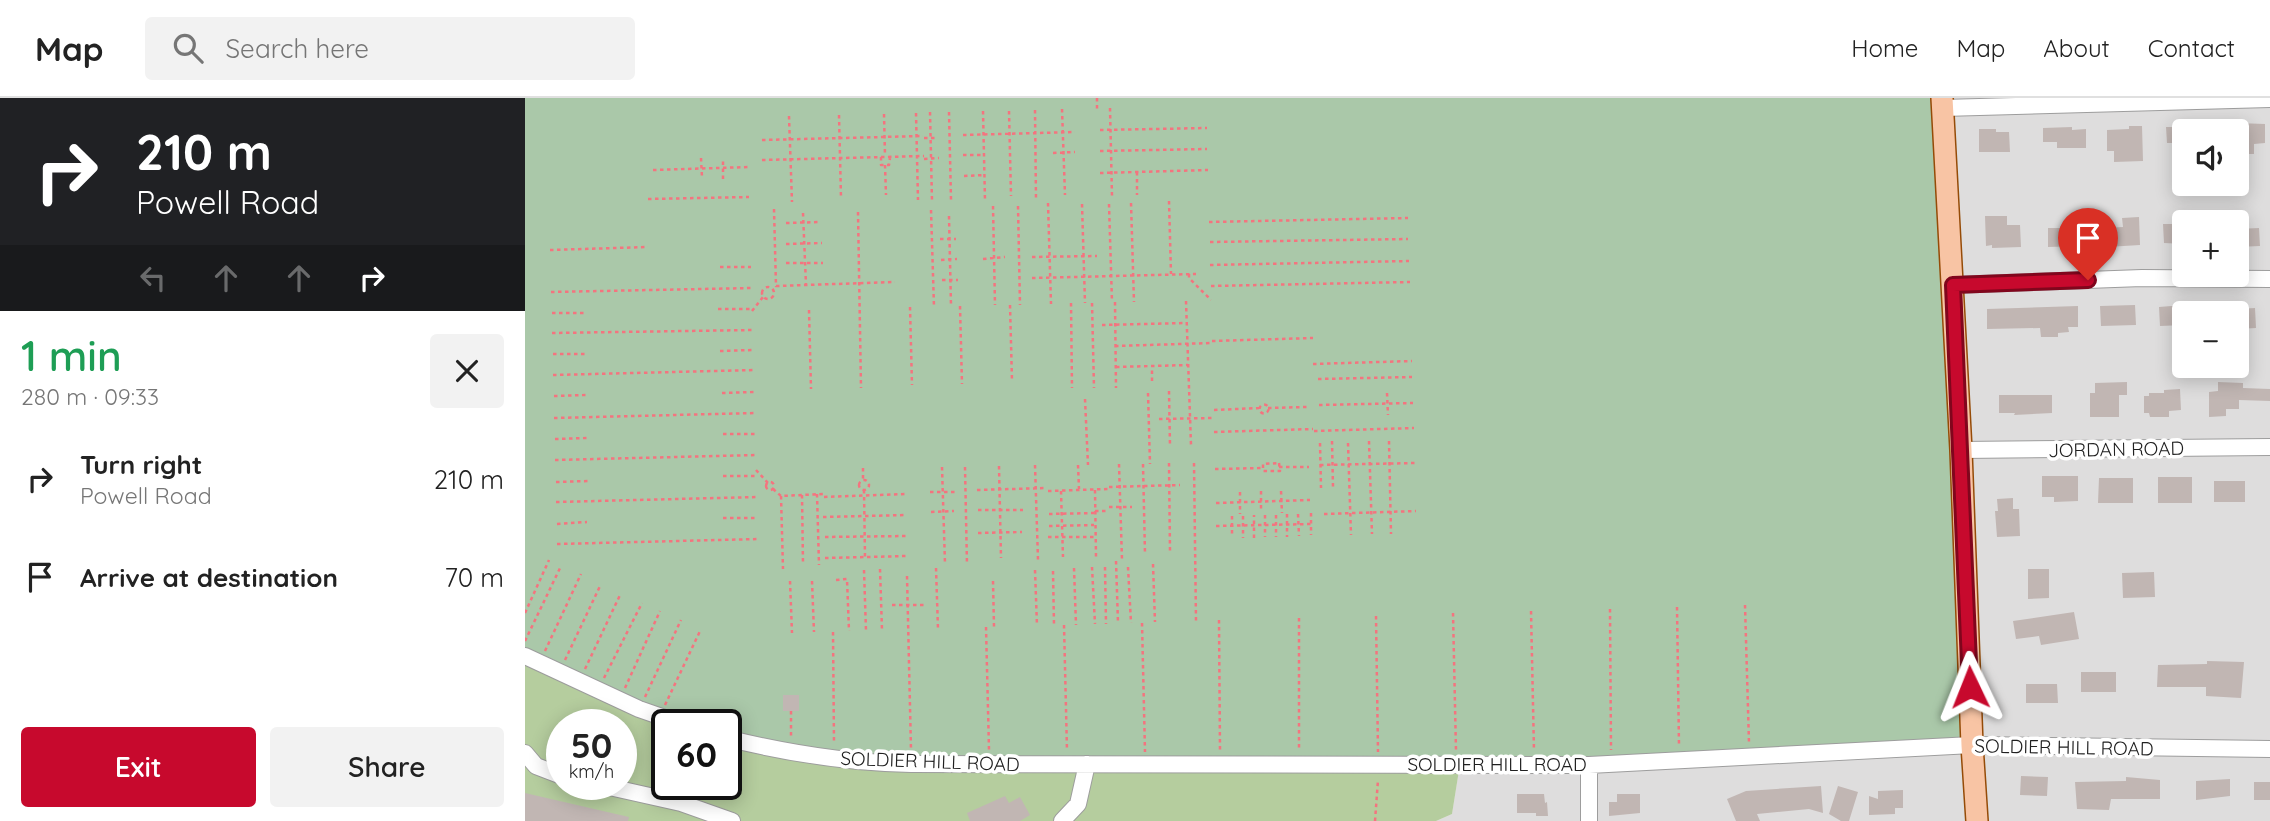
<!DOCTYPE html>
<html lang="en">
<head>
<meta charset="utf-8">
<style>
  :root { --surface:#fff; --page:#f2f2f2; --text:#222; --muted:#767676; --line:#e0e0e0; --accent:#c7092d }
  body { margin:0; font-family:Quicksand,sans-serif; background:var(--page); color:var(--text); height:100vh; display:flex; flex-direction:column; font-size:26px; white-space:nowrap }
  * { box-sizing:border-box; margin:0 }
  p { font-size:23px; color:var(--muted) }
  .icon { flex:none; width:38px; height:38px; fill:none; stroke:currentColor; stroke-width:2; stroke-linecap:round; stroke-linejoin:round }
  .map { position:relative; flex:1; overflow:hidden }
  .side { display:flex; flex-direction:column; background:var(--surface); width:525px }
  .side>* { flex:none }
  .top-card { background:#202124; color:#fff; overflow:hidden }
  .buttons { position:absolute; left:1647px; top:21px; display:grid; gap:14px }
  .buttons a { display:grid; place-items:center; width:77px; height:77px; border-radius:7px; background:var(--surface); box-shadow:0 4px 18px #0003; font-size:35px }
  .speed { position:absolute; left:21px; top:611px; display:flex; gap:14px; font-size:35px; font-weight:700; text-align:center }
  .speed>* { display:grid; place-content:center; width:91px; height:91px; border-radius:50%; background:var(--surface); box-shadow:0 4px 18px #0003; line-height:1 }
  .speed small { font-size:18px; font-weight:400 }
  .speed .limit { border:4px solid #111; border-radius:10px; background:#fff; color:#111 }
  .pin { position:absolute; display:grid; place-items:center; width:60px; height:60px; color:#fff; margin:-72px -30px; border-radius:50% 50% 50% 0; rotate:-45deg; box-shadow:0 0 7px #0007 }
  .pin .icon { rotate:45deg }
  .me { position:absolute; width:77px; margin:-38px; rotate:358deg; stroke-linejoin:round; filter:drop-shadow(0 0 5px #0008) }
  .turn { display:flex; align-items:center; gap:24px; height:147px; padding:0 21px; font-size:32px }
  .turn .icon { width:91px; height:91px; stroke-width:2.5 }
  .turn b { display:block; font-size:49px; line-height:60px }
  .lanes { display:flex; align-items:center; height:66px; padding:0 21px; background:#0003; justify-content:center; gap:35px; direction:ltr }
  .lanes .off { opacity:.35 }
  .round { display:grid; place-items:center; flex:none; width:74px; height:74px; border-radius:7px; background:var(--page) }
  .overview { display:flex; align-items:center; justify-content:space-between; height:119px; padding:0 21px }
  h1 { font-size:42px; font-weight:600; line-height:52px; color:#1e9e55 }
  .primary-button { display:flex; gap:14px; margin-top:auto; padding:14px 21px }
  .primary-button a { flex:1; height:80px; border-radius:7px; background:var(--accent); color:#fff; font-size:28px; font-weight:600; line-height:80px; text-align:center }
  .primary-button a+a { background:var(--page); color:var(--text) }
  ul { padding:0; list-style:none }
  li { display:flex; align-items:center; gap:21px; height:98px; padding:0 21px }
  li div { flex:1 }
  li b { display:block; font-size:26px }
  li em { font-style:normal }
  header { display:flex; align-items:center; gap:42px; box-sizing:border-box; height:98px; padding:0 35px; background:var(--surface); border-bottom:2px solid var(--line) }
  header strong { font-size:33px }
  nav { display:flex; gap:38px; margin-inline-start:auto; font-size:24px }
  .search { width:490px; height:63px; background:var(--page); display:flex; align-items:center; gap:18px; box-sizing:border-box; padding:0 24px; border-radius:7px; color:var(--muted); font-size:26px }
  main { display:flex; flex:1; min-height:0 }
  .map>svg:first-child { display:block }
</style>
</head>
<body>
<header>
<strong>Map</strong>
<div class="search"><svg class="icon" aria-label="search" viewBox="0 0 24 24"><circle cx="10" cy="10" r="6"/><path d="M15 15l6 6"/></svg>Search here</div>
<nav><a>Home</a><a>Map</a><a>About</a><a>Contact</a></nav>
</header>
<main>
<section class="side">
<div class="top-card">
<div class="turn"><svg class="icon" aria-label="right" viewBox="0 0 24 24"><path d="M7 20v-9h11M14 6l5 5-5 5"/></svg><div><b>210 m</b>Powell Road</div></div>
<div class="lanes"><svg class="icon off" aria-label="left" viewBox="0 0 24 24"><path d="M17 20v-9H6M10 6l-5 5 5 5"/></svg><svg class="icon off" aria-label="ahead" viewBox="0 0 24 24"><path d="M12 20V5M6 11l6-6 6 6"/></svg><svg class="icon off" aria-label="ahead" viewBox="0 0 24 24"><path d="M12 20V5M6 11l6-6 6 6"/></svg><svg class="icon" aria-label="right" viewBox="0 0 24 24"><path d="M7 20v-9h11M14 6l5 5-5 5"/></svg></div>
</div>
<div class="overview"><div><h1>1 min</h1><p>280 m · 09:33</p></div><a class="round"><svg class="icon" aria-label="close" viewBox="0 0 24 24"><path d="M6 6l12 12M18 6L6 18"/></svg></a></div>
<ul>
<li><svg class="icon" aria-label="right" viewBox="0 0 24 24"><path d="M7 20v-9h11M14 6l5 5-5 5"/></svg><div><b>Turn right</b><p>Powell Road</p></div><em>210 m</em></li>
<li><svg class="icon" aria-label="arrive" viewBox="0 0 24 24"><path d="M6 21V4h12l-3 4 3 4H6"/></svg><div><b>Arrive at destination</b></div><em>70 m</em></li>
</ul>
<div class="primary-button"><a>Exit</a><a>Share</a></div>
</section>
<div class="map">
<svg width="1745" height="723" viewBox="0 0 1745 723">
  <rect width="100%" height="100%" fill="#f0ebe7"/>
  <path fill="#dedddd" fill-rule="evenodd" d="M1417 0H1745V723H911L927 716 935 666ZM1659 33H1712V86H1659ZM1659 124H1712V177H1659ZM1659 215H1712V268H1659Z"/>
  <path fill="#b5cd9e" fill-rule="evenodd" d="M0 558 142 626V686H201V640L935 666 927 716 911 723H0ZM37 626H96V686H37Z"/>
  <path fill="#aac8a9" d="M0 0H1417L1447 647 1064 667 382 665 201 640V626H157L0 558Z"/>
  <path fill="#c1b6b3" d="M1712 25 1740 26V45L1729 46V56H1712Z
    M1604 28H1617L1618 63 1589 64V53H1582V32L1604 31Z
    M1547 29V32L1561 31V50H1532V44H1518V30Z
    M1641 29H1659V53H1649L1648 45H1642Z
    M1454 31H1471V34H1484L1485 54H1454Z
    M1460 118H1482V127H1495L1496 149 1467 150V147L1461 148Z
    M1614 119 1615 147 1582 149 1581 143H1579L1578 130 1598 129 1597 120Z
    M1638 126H1659V146L1639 145Z
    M1523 130H1555L1556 148 1523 149Z
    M1734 130 1735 148 1712 149V131Z
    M1610 207 1611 227 1576 228 1575 208Z
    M1659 207V227L1635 228 1634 209Z
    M1553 208V229H1543L1544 234 1533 235V239H1516L1515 230 1462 231V211Z
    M1730 210 1731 230 1712 231V211Z
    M1602 284V297H1594V319H1565V295H1570V285Z
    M1693 284 1718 285V290L1745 291V303L1714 302V311H1701V318L1684 319V294L1693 293Z
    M1655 291 1656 312 1644 313V319H1625L1624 315H1619V298H1624V295H1639V292Z
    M1474 297H1527V315L1489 317 1490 315H1474Z
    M1517 378H1553V403L1529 404V399H1517Z
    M1633 379H1667V405H1633Z
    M1574 380H1608V405H1573Z
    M1689 383H1720V404H1689Z
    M1488 400V411H1494L1495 438 1472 439 1470 413H1473L1472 401Z
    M1503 471H1524V500L1503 501Z
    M1629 474 1630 499 1598 500 1597 475Z
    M1549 514 1554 541 1516 547 1514 538 1491 541 1488 523Z
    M1682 563 1719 564 1716 600 1681 598V589H1632L1633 567 1682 566Z
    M1556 574H1591V594H1556Z
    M1501 586H1532L1533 605H1501Z
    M258 597H274V613H258Z
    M1496 678 1523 679 1522 698 1495 697Z
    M1601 679 1635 682V701H1586L1584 712 1552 711 1550 684 1601 683Z
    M1705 681V698L1671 702V683Z
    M1729 684H1745V702H1729Z
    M1296 688 1298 715 1284 711 1232 716 1235 723H1211L1202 701 1221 693Z
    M1313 688 1333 694 1324 723H1316L1304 716Z
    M1378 692V710H1370V716L1344 717V698L1353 701V693Z
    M0 695 104 719 103 723H0Z
    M992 696H1019L1020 705 1022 704 1023 718H1011V715H992Z
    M1092 696H1115V715L1084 718V704H1092Z
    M480 698 484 705 495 699 505 717 495 723H445L442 715Z"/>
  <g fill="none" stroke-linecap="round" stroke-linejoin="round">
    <g stroke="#9d9d9d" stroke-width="18">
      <path id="minor" d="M1418 10 1745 1
        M1428 187 1617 180 1745 181
        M1436 352 1745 349
        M0 558 114 611 157 626
        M201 640C262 655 324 665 386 666L1064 667 1447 647 1745 651
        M0 655 11 668 37 678
        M1064 667V723
        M71 686 156 705 207 723
        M537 723 553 706 562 666"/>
    </g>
    <g stroke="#954b07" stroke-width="24">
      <path id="major" d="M1417 0 1436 352 1447 647 1452 723"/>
    </g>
    <path stroke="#f4747f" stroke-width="2.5" stroke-dasharray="3.5 3.5" stroke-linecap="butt" d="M572 0V11
      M585 10 587 98
      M537 11 540 97
      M510 12 511 102
      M458 13 460 103
      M484 13 486 98
      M405 14 407 103
      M424 14 426 102
      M391 15 393 102
      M359 16 360 58
      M314 17 316 100
      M264 18 267 104
      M575 32 682 30
      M438 37 550 34
      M399 40H412
      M237 42 398 38
      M575 53 682 51
      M528 55 550 54
      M438 57H459
      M356 59V67H364L365 60
      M176 60 177 79
      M399 61 414 60
      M237 62 399 58
      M360 67 361 97
      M128 72 224 69
      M612 74V97
      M575 75 683 72
      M439 78 460 77
      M198 81V60
      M123 101 224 99
      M644 103 646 176
      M523 105 526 206
      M606 105 609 204
      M557 106 560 205
      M584 106 587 204
      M468 108 470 207
      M493 108 495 207
      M249 111 251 188 370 184
      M406 112 409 209
      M333 114 336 290
      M278 115 281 187
      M424 118 426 208
      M684 124 883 120
      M261 125 296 124
      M415 141H431
      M685 144 883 141
      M261 146 297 145
      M25 152 123 149
      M507 159 572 158
      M458 161 480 159
      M416 162 432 161
      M261 165H298
      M685 167 884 163
      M195 169H226
      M664 176V180L686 202
      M507 180 671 176
      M417 182H433
      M686 188 885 184
      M237 195a6 6 0 1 1 12 0a6 6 0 1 1-12 0Z
      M26 194 227 190
      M661 203 666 347
      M590 204 591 290
      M546 205 547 290
      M567 205 569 290
      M485 207 487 283
      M435 208 437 286
      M385 209 387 287
      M193 211H227
      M284 212 286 291
      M227 213 238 199
      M27 215H60
      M577 227 661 225
      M27 235 228 232
      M687 243 788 240
      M590 248 687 245
      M195 253 228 252
      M28 256H60
      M788 266 887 263
      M591 269 663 267
      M28 277 229 272
      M793 281 887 279
      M627 283V269
      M644 293 645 348
      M197 295 229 294
      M623 295 625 366
      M862 295 863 317
      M29 298 61 297
      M560 301 563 367
      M734.5 311a4.5 4.5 0 1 1 9 0a4.5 4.5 0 1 1-9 0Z
      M794 307 888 305
      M743 310 782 309
      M689 312 734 310
      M29 320 230 315
      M634 321 689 320
      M789 333 889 330
      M689 334 788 331
      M198 336H230
      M30 341 62 340
      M807 343 808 389
      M844 343 847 436
      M864 343 866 436
      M795 345 796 390
      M823 345 826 437
      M30 362 231 357
      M644 365 645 453
      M669 365 671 523
      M754 365 755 373H738V366Z
      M594 366 597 462
      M618 366 620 456
      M510 367 513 462
      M553 367 554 391
      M795 367 890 365
      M474 368 476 460
      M417 369 420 466
      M440 369 442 467
      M754 369H784
      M338 370V382
      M690 371 738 370
      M231 372 243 385
      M198 378H232
      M334 387a5 5 0 1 1 10 0a5 5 0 1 1-10 0Z
      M241 388a4 4 0 1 1 8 0a4 4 0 1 1-8 0Z
      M31 384 64 383
      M584 389 655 387
      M248 391 256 398 298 396
      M339 392 340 459
      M452 392 521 390
      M570 392 571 459
      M523 393 583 391
      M536 393 538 459
      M736 393V413
      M756 393 757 415
      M405 394H430
      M715 394V416
      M292 396 294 467
      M277 397 278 466
      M256 398 258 471
      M299 399 381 396
      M31 404 232 399
      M691 405 785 402
      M584 409H607
      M453 412H498
      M570 413H583
      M406 414 429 413
      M786 415V437
      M524 416 569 415
      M762 416V439
      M773 416 774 438
      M799 416 891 413
      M740 417V439
      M751 417V439
      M707 418V439
      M718 418V440
      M298 419 382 417
      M198 420H232
      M32 426 62 424
      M524 428 569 427
      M691 428 786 426
      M453 435 497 434
      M300 439 383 438
      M523 439H571
      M729 440V417
      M32 446 233 441
      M300 460 382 458
      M591 463 593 525
      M628 466 630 524
      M567 469 570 526
      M580 469 581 526
      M603 469 606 525
      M411 470 413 531
      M549 470 551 527
      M355 471 357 532
      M339 472 341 533
      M510 472 512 528
      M528 473 529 527
      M382 478 386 652
      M311 482 322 481 324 533
      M265 483 267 535
      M287 483 289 534
      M468 483 469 529
      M367 507H401
      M1220 507 1224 645
      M1152 509 1154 648
      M1085 511 1086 652
      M1006 513 1009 653
      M0 515 24 462
      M928 515 931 653
      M851 518 853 654
      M774 520V652
      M694 522 695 652
      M617 525 620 654
      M539 527 542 653
      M461 529 464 652
      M308 534 309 646
      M0 543 36 468
      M20 553 56 476
      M40 562 76 486
      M60 571 96 495
      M79 580 117 505
      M100 590 135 513
      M120 599 156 522
      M140 607 176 531
      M266 613V640
      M850 723 853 682"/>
    <use href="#minor" stroke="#fff" stroke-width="16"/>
    <use href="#major" stroke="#f8c4a4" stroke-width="21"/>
  </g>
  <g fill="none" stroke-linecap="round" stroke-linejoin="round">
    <g stroke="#81061d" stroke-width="18">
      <path id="route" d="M1445 589 1428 187 1563 182"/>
    </g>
    <use href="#route" stroke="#c7092d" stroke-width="12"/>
  </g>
  <g text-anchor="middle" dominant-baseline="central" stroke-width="7" stroke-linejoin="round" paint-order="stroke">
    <g font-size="19" fill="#202020" stroke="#fff">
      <text transform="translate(1591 351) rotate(-1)">JORDAN ROAD</text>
      <text transform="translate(1539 649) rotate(1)">SOLDIER HILL ROAD</text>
      <text transform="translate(405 663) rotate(2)">SOLDIER HILL ROAD</text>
      <text x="972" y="666">SOLDIER HILL ROAD</text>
    </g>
  </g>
</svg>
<div class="buttons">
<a><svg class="icon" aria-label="sound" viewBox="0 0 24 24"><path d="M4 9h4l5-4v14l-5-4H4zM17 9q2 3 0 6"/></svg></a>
<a>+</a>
<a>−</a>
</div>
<div class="speed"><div>50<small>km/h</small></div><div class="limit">60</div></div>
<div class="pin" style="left:1563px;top:182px;background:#d93025"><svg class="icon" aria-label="arrive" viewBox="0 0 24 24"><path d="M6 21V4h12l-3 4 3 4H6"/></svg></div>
<svg class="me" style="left:1445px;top:589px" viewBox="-20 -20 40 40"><path d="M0-17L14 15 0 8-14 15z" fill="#c7092d" stroke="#fff" stroke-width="4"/></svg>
</div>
</main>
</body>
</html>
